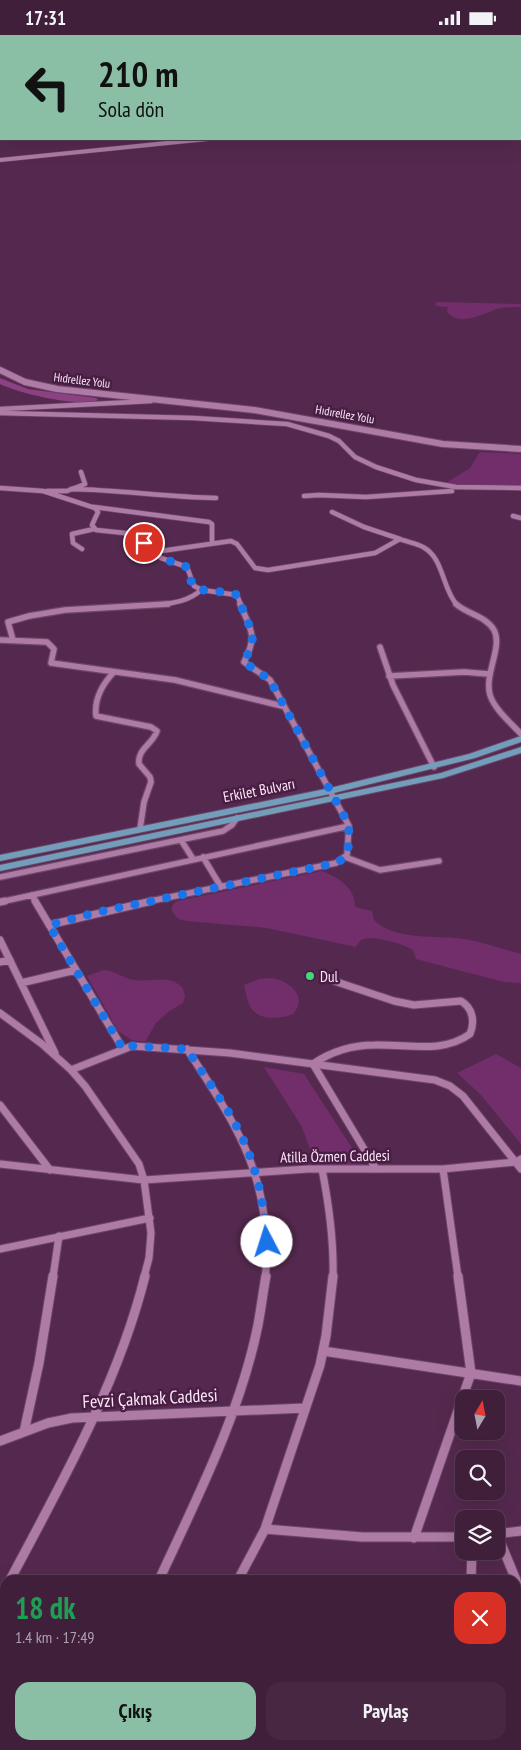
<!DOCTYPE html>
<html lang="tr">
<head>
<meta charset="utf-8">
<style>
  :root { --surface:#401f3b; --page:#472742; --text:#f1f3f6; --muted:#aea2af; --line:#593d55; --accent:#8abfa5 }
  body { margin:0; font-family:"PT Sans Narrow",sans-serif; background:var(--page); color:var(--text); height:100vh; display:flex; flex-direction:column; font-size:19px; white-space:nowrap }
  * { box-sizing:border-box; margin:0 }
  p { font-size:16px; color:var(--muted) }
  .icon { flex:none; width:28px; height:28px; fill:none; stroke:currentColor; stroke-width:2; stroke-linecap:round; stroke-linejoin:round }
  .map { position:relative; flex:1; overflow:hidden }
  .panel { position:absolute; left:0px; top:1540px; width:521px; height:175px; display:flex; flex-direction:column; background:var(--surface); border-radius:15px 15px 0 0; box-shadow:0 5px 20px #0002,0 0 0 1px var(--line) }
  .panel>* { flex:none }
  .guide { position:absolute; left:0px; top:0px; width:521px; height:105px; box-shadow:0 5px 20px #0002,0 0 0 1px var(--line); background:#8abfa5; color:#111; overflow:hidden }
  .needle { width:32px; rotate:10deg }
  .buttons { position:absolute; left:455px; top:1355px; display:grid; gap:10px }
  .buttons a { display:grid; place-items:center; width:50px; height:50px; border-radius:10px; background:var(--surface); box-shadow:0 5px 20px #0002,0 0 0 1px var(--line); font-size:25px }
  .pin { position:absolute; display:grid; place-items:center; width:42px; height:42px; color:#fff; margin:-21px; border:2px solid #fff; border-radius:50%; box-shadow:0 1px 5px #0007 }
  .me { position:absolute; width:55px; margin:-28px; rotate:355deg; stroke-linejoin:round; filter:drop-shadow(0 0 4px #0008) }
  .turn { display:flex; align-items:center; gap:18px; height:105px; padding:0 15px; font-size:22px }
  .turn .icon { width:65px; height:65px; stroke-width:2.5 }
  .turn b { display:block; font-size:35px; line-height:42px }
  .round { display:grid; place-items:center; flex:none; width:52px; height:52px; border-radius:15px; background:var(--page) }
  .headline { display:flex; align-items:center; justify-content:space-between; height:85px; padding:0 15px }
  h1 { font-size:30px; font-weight:800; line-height:38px; color:#1e9e55 }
  .button { display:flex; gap:10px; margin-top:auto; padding:10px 15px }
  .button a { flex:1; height:58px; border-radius:15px; background:var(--accent); color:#111; font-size:20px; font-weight:800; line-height:58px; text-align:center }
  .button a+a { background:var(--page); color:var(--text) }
  .status { display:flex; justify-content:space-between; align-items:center; height:35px; padding:0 25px; background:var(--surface); direction:ltr }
  .status svg { height:14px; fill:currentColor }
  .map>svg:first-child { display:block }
</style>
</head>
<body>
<div class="status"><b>17:31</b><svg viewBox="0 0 49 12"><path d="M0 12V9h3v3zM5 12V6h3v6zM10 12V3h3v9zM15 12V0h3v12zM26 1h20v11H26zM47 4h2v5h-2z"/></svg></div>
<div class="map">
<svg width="521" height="1715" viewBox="0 0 521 1715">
  <rect width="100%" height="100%" fill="#55294f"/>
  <path fill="#712e6a" d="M437 267 521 269V272C514 272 507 272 501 273 484 277 461 293 447 277L448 272 435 271Z
    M480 417 521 419V453L443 450 470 433Z
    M322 836C339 843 355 852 355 872L372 876 374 885C394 906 439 900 464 904 483 907 502 914 521 919V948L504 947 416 924 413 915C405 909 370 899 361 905 360 906 356 911 356 912L267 893 187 886 178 884 172 876V871L177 866Z
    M104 935C115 936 123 943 134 945 151 948 171 938 183 954L185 961 183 968 168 977 156 988 145 1007 132 1005 118 996 87 941Z
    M272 943C289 946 309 961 293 979 282 984 259 986 251 973 247 967 246 957 244 950L259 944Z
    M496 1019 521 1033V1109L480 1059 457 1038Z
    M264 1032 304 1039 365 1133 316 1131 302 1092Z"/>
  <path fill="#8b4182" d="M0 343 28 354 96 363 98 365C80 373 18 358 0 349Z"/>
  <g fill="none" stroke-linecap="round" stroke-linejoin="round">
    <g stroke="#6c4667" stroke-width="6">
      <path id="street-far3" d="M1 374 151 366
        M0 378 193 383 287 389 329 401 339 406 355 422 376 432 416 445 456 452 521 453
        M0 453 43 456 95 473 98 477 92 490 96 495 134 499 161 523 187 532 194 551 202 555 237 560 241 570
        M71 454C120 455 167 462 216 463
        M47 456H67L85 449 81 437
        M304 461 319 460 366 462 452 456
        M94 472 209 487 212 489V508
        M332 477 364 492 400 504
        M513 481 521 483
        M82 514 73 508 72 499 94 494
        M154 517 231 506 237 509 255 533 268 535 375 518 400 504C407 507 416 508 423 512 444 523 442 554 457 570
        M158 570C174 568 189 566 201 555"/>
    </g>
    <g stroke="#6c4667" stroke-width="8">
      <path id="street-far2" d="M456 569C467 579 486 581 494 595 503 612 484 639 490 660 495 675 510 687 521 699
        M0 605 47 607 54 614 51 628 175 645 282 671
        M13 605 8 587 29 581 65 575 168 569
        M380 612 393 650 434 732
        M113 638C102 650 94 664 96 681L151 692 157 696C153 709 137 714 139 729L150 742 151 747 144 767 140 794
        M389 641 464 637 489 639
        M181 805 193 824
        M203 822 221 852
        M345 822 380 835 439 826
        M0 842 223 796 232 790 237 783
        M32 860 36 867
        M0 867 349 791
        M146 867 336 828 347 820 349 791 270 645 244 627C258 600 251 595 240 569"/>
    </g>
    <g stroke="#6c4667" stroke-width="9">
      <path id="street-far1" d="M35 866 123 1014
        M0 867 5 866
        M49 890 152 866
        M0 905 55 1018
        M0 927 10 925
        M334 946 394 966 414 970 461 966C473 973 475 987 470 999 442 1019 408 1009 375 1010 353 1010 332 1016 313 1029L376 1134
        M21 948 76 935
        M0 978 42 1009 71 1035 85 1051 139 1129 144 1145 151 1198 149 1223 144 1242
        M187 1014C229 1079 266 1131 266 1212 266 1222 267 1232 265 1242
        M71 1035 132 1011 230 1018 435 1045 450 1051 463 1061 521 1134
        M0 1070 50 1135
        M0 1129 144 1145 308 1134H443L516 1127 521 1124
        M322 1134C329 1170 334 1206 333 1242
        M443 1134 458 1242
        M0 1214 150 1183
        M53 1242 59 1201"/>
    </g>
    <g stroke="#6c4667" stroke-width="11">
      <path id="street" d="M323 1316 521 1346
        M24 1397 39 1328 53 1241
        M0 1406 48 1388 72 1383 305 1373
        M265 1494 362 1502H464
        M496 1499 521 1496
        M497 1499 516 1545
        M414 1503 471 1338 458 1241
        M10 1545C62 1447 118 1349 145 1241
        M159 1545C197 1463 240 1379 258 1290 261 1274 263 1257 266 1241
        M238 1545 265 1494 320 1330 326 1301 333 1241
        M471 1545 472 1516
        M516 1546 521 1556
        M0 1564 5 1554
        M0 1704 5 1705
        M20 1710 37 1715
        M82 1715 85 1710
        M175 1715 177 1710
        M326 1715 328 1710"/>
    </g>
    <g stroke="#6c4667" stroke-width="5">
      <path id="secondary-far1" d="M451 1 454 0
        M0 125 207 104"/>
    </g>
    <g stroke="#6c4667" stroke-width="8">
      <path id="secondary" d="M0 335 25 347 57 354 254 375 443 409 521 414"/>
    </g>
    <g stroke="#6c4667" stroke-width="2">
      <path id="primary" d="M521 701V707L475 723 330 759 0 826V820L330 753 469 719Z
        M521 712V718L443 743 0 836V830L441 738Z"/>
    </g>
    <use href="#street-far3" stroke="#ad7ba5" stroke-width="4.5"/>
    <use href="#street-far2" stroke="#ad7ba5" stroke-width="5.5"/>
    <use href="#street-far1" stroke="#ad7ba5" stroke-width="7"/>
    <use href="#street" stroke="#ad7ba5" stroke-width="9"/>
    <use href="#secondary-far1" stroke="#ad7ba5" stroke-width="4"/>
    <use href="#secondary" stroke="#ad7ba5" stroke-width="6"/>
    <use href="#primary" fill="#729ebb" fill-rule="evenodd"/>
  </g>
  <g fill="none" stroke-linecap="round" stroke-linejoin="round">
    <path stroke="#1a73e8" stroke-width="9" stroke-dasharray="0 16.2" d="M144 508 164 524 187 532C191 538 189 546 194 551 201 558 226 555 237 560L253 600 251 612 244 627 270 645 349 790C348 806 352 821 336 828L98 877 49 890 123 1014 132 1011 187 1014C204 1041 225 1068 239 1096 257 1131 264 1169 267 1207"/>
  </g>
  <circle fill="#42d77b" stroke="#491e44" stroke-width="2" cx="310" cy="941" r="5"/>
  <g text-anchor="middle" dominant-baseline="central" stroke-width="5" stroke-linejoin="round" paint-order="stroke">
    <g font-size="12" fill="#fee7f9" stroke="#491e44">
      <text transform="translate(82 345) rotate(7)">Hıdrellez Yolu</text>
      <text transform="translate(345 379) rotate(10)">Hıdırellez Yolu</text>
    </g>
    <g font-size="15" fill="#fee7f9" stroke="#491e44">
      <text transform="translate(259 755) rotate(-11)">Erkilet Bulvarı</text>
      <text transform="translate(335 1121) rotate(-1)">Atilla Özmen Caddesi</text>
    </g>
    <g font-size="15" fill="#fee7f9" stroke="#491e44" text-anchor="start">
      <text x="320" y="941">Dul</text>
    </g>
    <g font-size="18" fill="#fee7f9" stroke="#491e44">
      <text transform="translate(150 1363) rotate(-3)">Fevzi Çakmak Caddesi</text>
    </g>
  </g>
</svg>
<div class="buttons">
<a><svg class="needle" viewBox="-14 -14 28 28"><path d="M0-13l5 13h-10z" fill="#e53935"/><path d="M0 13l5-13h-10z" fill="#aea2af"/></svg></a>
<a><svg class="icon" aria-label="search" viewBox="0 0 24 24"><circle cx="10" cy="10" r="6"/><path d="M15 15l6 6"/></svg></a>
<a><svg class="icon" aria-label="layers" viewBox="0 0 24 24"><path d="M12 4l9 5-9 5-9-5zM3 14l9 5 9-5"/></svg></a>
</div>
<div class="pin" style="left:144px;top:508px;background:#d93025"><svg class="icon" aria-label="arrive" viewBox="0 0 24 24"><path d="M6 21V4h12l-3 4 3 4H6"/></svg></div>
<svg class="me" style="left:267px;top:1207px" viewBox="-20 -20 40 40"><circle r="19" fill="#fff"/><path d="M0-13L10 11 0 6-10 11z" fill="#1a73e8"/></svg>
<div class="guide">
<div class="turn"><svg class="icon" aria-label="left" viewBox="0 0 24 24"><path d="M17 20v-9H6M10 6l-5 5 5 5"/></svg><div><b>210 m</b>Sola dön</div></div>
</div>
<section class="panel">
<div class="headline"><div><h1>18 dk</h1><p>1.4 km · 17:49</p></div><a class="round" style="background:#d93025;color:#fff"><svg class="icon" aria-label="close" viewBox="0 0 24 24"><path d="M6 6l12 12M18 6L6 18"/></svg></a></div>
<div class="button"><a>Çıkış</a><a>Paylaş</a></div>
</section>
</div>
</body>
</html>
